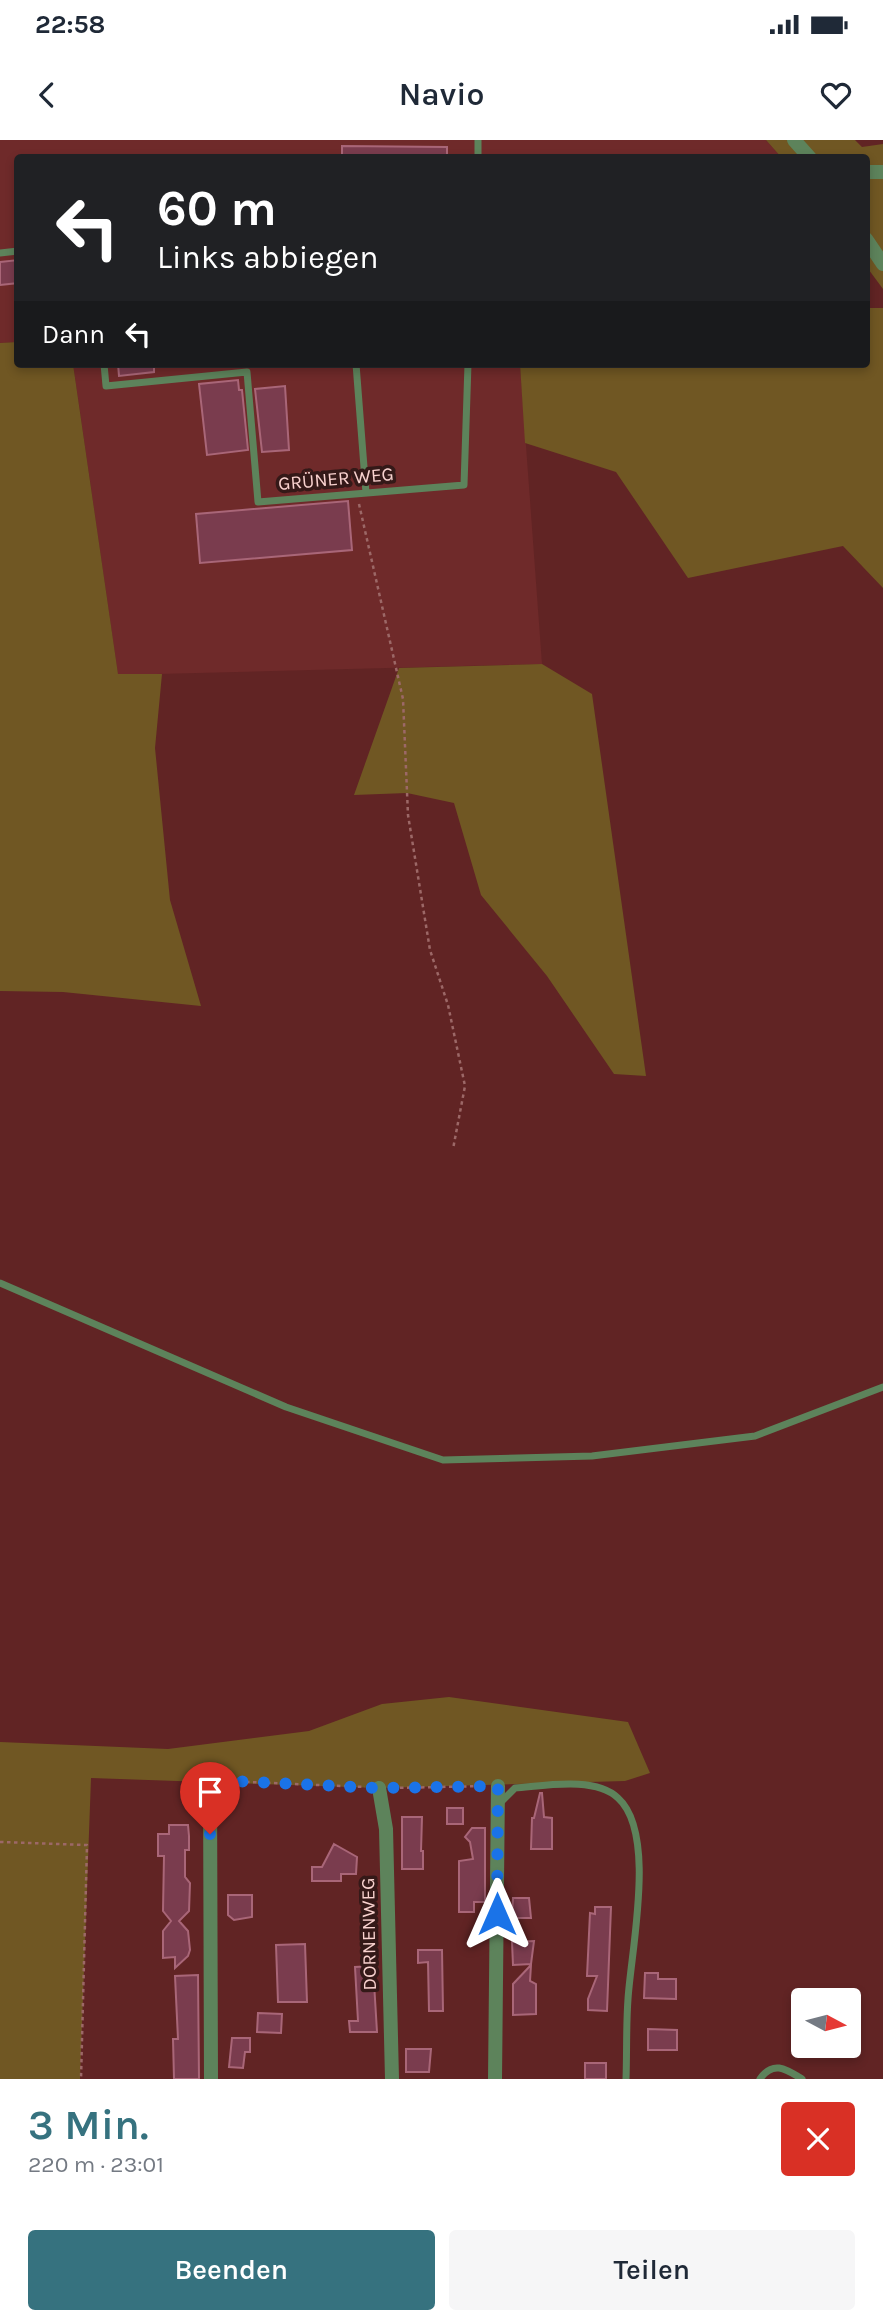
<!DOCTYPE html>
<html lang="de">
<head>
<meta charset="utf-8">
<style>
  :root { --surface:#fff; --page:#f6f6f7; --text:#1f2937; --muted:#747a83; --accent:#36727f }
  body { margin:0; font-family:Karla,sans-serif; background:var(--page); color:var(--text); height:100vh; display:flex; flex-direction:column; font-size:26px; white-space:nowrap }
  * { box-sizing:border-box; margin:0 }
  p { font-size:23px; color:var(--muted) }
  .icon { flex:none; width:38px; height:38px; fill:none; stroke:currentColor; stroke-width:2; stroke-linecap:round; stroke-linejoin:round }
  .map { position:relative; height:1939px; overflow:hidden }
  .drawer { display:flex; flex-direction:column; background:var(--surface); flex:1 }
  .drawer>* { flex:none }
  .top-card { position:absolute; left:14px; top:14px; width:856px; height:214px; border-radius:7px; box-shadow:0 4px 10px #0003; background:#202124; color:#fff; overflow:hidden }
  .needle { width:46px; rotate:97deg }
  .tools { position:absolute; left:791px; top:1848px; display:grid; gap:14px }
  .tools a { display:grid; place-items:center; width:70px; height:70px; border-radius:7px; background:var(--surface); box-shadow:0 4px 10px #0003; font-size:35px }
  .pin { position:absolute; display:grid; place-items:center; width:60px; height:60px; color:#fff; margin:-72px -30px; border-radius:50% 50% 50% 0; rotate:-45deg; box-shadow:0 0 7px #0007 }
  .pin .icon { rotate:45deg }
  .me { position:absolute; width:77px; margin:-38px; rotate:0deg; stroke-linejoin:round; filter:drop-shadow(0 0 5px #0008) }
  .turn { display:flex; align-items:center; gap:24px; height:147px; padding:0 28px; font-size:32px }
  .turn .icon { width:91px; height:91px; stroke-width:2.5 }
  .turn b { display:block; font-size:49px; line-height:60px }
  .then { display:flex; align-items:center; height:66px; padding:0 28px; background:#0003; gap:14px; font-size:26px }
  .round { display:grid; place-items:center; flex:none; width:74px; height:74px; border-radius:7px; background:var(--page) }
  .headline { display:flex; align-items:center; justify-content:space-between; height:119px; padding:0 28px }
  h1 { font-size:42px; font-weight:600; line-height:52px; color:var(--accent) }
  .primary-button { display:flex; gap:14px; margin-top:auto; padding:14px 28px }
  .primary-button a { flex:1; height:80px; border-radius:7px; background:var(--accent); color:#fff; font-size:28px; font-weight:600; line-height:80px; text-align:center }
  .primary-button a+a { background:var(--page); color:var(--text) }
  .status { display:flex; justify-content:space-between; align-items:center; height:49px; padding:0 35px; background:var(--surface); direction:ltr }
  .status svg { height:19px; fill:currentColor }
  header { display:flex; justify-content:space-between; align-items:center; height:91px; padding:0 28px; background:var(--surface); font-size:32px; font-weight:600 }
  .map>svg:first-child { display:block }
</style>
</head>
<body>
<div class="status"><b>22:58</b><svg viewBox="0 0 49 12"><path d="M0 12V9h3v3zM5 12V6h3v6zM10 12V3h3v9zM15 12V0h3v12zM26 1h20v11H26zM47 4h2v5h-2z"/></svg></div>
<header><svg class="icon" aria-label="back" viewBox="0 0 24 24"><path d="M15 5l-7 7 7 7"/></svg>Navio<svg class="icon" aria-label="heart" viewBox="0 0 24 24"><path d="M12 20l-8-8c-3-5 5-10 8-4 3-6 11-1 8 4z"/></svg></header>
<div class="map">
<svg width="883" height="1939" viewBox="0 0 883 1939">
  <rect width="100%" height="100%" fill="#612424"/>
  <path fill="#6f2a2a" d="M0 0H766L781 17 18 18 17 202 0 203Z
    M73 224H520L542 524 118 535Z"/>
  <path fill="#705723" d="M766 0H855L862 7 883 4V149L866 126V18L781 17Z
    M866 168H883V448L843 406 688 438 616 332 525 303 520 224H866Z
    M17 202 18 224H73L118 534H162L155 608 170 760 201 866 63 852 0 851V203Z
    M542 524 592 554 646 936 614 934 547 836 481 755 454 663 407 653 354 655 399 528Z
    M449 1557 628 1582 650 1633 625 1641 379 1648 91 1638 80 1939H0V1602L168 1609 309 1591 382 1564Z"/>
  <path fill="#7a3c4e" stroke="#a96678" stroke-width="2" d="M342 6 447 7V18H342Z
    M18 120V143L0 145V122Z
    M118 224H154V232L119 236Z
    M238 240 239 250H242L248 310 207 315 199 244Z
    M285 246 289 310 262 312 255 249Z
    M348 361 352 410 200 423 196 374Z
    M540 1653H542L544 1677 552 1678V1709H531L532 1678H534Z
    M447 1668H463V1684H447Z
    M402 1677H422L421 1711H423V1729H402Z
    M169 1685H188L189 1696V1710H185V1737L190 1743 189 1771 179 1781 188 1791 190 1810 188 1816 175 1828V1817L163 1818V1791L171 1781 163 1771 164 1716H158V1694H169Z
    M472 1688H485V1762H474V1772H459V1721L473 1719 470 1702 465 1697Z
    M334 1704 357 1717 356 1734H341V1741H312V1727H322Z
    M228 1755H252V1777L234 1780 228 1775Z
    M513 1758H529L531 1778H512Z
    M595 1767H611L607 1871 588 1870V1859L597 1836H587L590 1773 595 1774Z
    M534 1801 531 1824 513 1825 512 1802Z
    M305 1804 307 1862H278L276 1805Z
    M418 1810H442L443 1871H429L428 1822 418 1823Z
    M531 1825 530 1841 536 1844V1874L513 1875V1844Z
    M373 1826 377 1892H350L349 1881H358L355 1827Z
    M645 1833H658V1839H676V1859L644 1858Z
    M198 1835 199 1939H174L173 1899H178L175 1836Z
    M258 1873 282 1874 281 1893 257 1892Z
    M648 1889 677 1890V1910H648Z
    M232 1898H250V1912H245L243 1928 229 1927Z
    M406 1909H431L429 1932H406Z
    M585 1923H606V1939H585Z"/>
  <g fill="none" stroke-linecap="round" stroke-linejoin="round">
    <path stroke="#9c6867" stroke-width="2.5" stroke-dasharray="3.5 3.5" stroke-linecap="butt" d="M359 364 403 559 408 675 430 810 448 865 465 946 453 1009
      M225 1641 365 1647
      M393 1648 484 1646
      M0 1702 87 1705 81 1939"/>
    <path stroke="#5d835b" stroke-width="7" d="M478 0V18
      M0 113 18 111
      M104 224 106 246 247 232 258 362 464 345 468 224
      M356 224 366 353
      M0 1143 286 1267 443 1320 592 1316 755 1296 883 1247
      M499 1664 515 1648C544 1646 595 1636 618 1658 657 1693 631 1810 628 1859 626 1886 627 1912 626 1939
      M760 1939C773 1920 786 1929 802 1939"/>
    <path stroke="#5d835b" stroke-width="14" d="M794 0 810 18
      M866 32H883
      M866 99 883 124
      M210 1640 211 1939
      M379 1648 386 1689 392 1939
      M495 1939 498 1646"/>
  </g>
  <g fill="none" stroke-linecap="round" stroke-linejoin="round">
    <path stroke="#1a73e8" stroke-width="12" stroke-dasharray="0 21.6" d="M210 1694V1640L379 1648 498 1646 497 1774"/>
  </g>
  <g text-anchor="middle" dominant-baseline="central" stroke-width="7" stroke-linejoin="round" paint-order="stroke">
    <g font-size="19" fill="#f9d2cf" stroke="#341918">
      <text transform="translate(336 339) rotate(-5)">GRÜNER WEG</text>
      <text transform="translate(369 1794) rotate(-91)">DORNENWEG</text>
    </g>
  </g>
</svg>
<div class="tools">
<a><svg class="needle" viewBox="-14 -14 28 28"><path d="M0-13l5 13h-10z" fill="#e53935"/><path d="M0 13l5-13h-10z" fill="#747a83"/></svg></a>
</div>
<div class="pin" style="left:210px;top:1694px;background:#d93025"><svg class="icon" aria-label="arrive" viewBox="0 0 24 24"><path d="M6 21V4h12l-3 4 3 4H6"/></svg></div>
<svg class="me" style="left:497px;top:1774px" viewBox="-20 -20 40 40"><path d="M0-17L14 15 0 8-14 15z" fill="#1a73e8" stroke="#fff" stroke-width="4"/></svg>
<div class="top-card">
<div class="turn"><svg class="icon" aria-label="left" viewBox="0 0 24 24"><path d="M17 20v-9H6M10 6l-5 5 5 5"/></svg><div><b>60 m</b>Links abbiegen</div></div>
<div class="then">Dann<svg class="icon" aria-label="left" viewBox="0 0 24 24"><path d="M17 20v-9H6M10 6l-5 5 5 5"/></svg></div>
</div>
</div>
<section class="drawer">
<div class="headline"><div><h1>3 Min.</h1><p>220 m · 23:01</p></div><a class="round" style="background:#d93025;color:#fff"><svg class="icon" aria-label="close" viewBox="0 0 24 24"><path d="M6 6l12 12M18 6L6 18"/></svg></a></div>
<div class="primary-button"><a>Beenden</a><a>Teilen</a></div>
</section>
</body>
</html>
